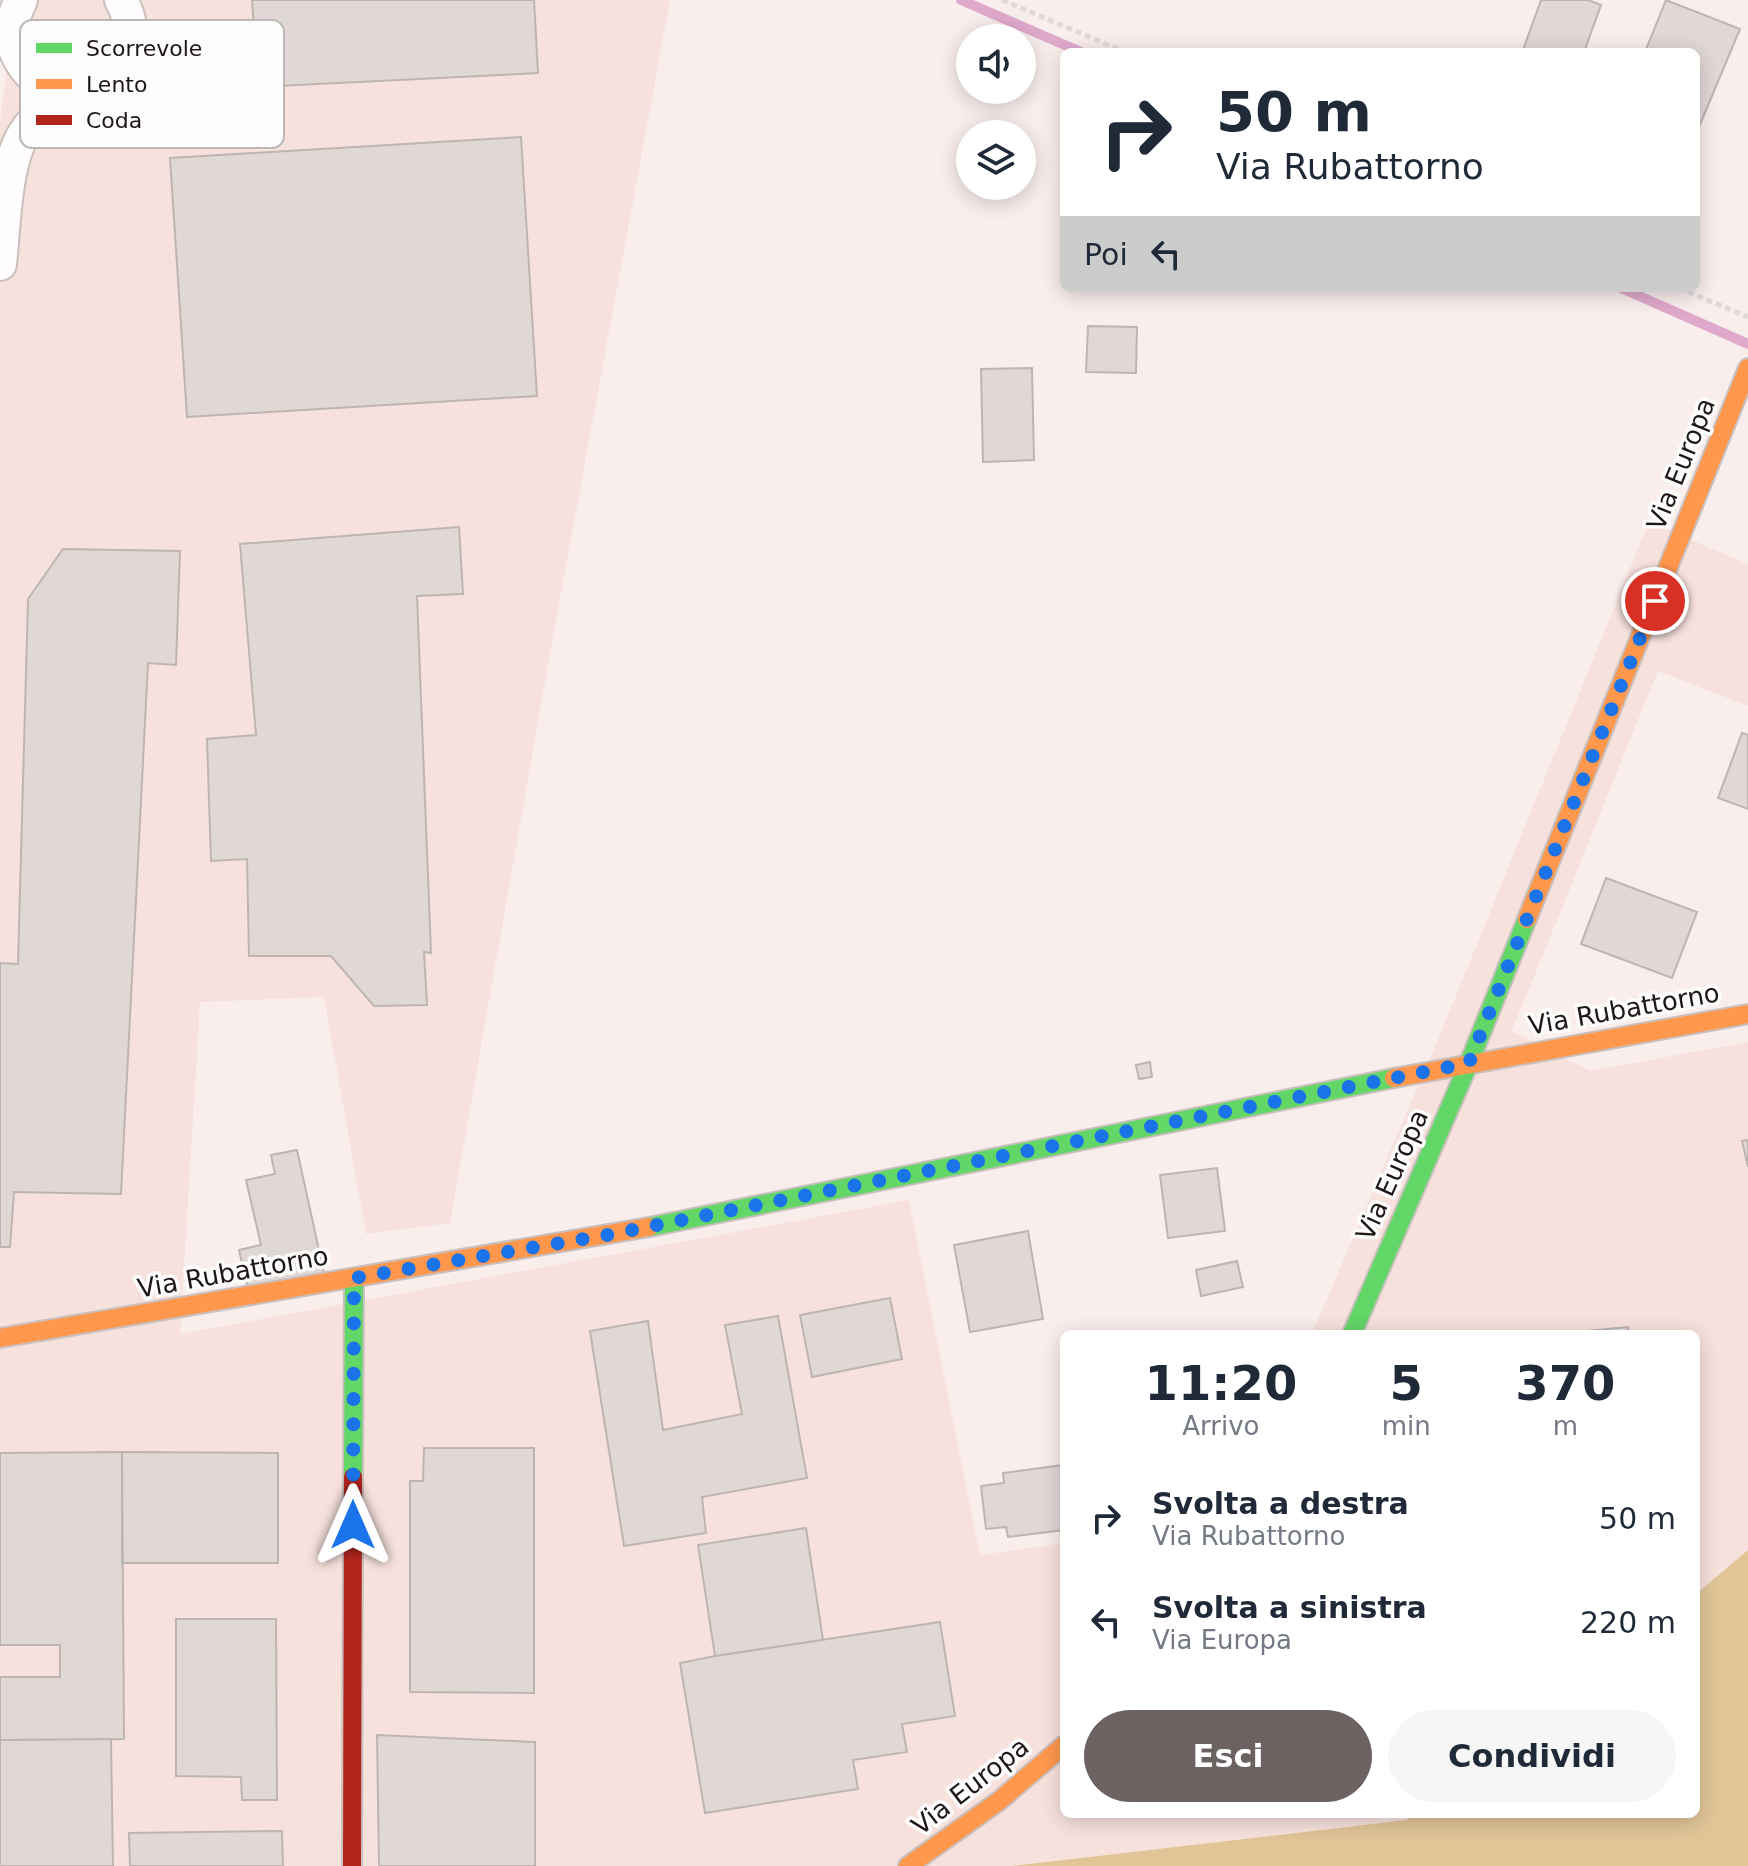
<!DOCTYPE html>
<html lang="it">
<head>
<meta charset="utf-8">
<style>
  :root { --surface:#fff; --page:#f6f6f7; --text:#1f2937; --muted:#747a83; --accent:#6b6261 }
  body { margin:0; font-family:"DejaVu Sans",sans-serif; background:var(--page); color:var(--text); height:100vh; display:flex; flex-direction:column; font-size:30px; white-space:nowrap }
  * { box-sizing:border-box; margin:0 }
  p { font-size:26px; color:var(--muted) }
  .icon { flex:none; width:44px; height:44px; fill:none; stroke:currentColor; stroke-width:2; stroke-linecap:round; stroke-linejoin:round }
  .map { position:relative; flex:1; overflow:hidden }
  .sheet { position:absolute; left:1060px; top:1330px; width:640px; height:488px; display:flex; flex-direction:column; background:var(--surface); border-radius:12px; box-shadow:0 4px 20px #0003 }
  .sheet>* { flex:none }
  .banner { position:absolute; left:1060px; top:48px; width:640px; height:244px; border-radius:12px; box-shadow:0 4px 20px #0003; background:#fff; color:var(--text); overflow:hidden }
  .fabs { position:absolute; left:956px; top:24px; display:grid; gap:16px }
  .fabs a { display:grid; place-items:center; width:80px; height:80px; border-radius:50%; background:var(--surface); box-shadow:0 4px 20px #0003; font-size:40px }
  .pin { position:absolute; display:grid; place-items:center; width:68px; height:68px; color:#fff; margin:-34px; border:4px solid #fff; border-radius:50%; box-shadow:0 2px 8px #0007 }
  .me { position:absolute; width:88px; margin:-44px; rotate:0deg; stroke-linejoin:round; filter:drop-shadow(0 0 6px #0008) }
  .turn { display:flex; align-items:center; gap:28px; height:168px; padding:0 24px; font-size:36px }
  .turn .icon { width:104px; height:104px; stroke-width:2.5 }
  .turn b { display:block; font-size:56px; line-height:68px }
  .then { display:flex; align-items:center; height:76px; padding:0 24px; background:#0003; gap:16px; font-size:30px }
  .eta { display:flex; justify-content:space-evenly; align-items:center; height:136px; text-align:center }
  .eta b { font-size:48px; font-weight:800; line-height:56px }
  .button { display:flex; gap:16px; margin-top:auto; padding:16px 24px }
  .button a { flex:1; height:92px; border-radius:48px; background:var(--accent); color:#fff; font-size:32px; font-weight:800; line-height:92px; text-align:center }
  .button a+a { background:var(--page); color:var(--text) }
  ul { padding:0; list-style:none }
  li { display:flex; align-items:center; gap:24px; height:104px; padding:0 24px }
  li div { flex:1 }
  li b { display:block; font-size:30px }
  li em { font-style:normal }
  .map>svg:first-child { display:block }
</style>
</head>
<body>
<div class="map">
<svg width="1748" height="1866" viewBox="0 0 1748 1866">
  <rect width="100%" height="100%" fill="#f9eeec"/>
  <path fill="#f7e1dd" d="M15 0H670L552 642 450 1223 366 1234 324 997 200 1002 180 1334 909 1200 980 1555 1064 1543V1814H1413L1406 1820 1012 1866H0V121Z
    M1649 522 1748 564V706L1658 671 1512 1031 1590 1071 1748 1042V1550L1696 1594V1334H1312L1442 1030Z"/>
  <path fill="#e1c597" d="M1748 1550V1866H1012L1406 1820 1413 1814H1696V1594Z"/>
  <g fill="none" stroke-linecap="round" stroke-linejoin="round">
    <path stroke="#dfa9cc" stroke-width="10" d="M961 0 1081 52
      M1621 288 1748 344"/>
  </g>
  <path fill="#e0d8d5" stroke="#bdb5b2" stroke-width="2" d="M252 0H534L538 73 258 87Z
    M1541 0H1588L1601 5 1584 52H1528L1523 50Z
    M1666 0 1740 29 1696 134V52H1645Z
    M521 137 537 396 187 417 170 158Z
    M1088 326 1137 327 1136 373 1086 372Z
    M1032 368 1034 460 983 462 981 369Z
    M459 527 463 594 417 596 431 953 424 952 427 1005 374 1006 331 956H249L247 859 211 861 207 739 256 735 240 544Z
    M63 549 180 551 176 665 148 663 121 1194 14 1192 10 1247H0V963L18 964 28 599Z
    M1742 733 1748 735V809L1718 798Z
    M1606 878 1697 912 1672 978 1581 944Z
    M1150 1062 1152 1077 1139 1079 1136 1065Z
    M1748 1140V1167L1742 1141Z
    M297 1150 324 1273 248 1289 239 1250 261 1245 246 1180 275 1174 271 1155Z
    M1217 1168 1225 1231 1168 1238 1160 1175Z
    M1028 1231 1043 1319 970 1332 954 1245Z
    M1237 1261 1243 1287 1201 1296 1196 1270Z
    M890 1298 902 1359 812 1377 800 1315Z
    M778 1316 807 1478 702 1497 706 1533 624 1546 590 1331 648 1321 663 1430 742 1414 725 1325Z
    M1628 1327 1629 1334H1554Z
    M424 1448H534V1693L410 1692V1481H423Z
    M122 1452 124 1739 0 1740V1677H60V1645H0V1453Z
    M122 1452 278 1453V1563H122Z
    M1064 1465V1530L1008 1537 1006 1527 986 1529 981 1486 1004 1483 1003 1473Z
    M806 1528 823 1640 715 1656 698 1545Z
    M176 1619H276L277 1800H242L241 1777 176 1776Z
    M940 1622 955 1716 902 1724 907 1752 853 1760 858 1789 705 1813 680 1663 715 1656Z
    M377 1735 535 1742V1866H379Z
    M111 1739 113 1866H0V1740Z
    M282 1831 283 1866H130L129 1833Z"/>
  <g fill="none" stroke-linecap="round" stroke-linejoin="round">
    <g stroke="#c9c0be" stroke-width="36">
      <path id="street" d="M21 0C12 18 8 36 17 54 53 130 162 72 121 0
        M0 264C4 229 5 162 24 134 35 116 53 103 70 90"/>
    </g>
    <g stroke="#c9c0be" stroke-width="22">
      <path id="fast" d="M649 1227 1394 1078
        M1352 1334 1469 1063 1527 919
        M353 1477 354 1278"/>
    </g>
    <g stroke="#c9c0be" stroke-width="22">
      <path id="slow" d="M1527 919 1748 368
        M1394 1078 1748 1014
        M0 1338 649 1227
        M908 1866 999 1801 1064 1745"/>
    </g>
    <g stroke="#c9c0be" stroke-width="22">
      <path id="jam" d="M352 1866 353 1477"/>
    </g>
    <path stroke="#dedad9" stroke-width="5" stroke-dasharray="6 4" stroke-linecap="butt" d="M1002 0 1125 52
      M1679 288 1748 317"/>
    <use href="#street" stroke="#fefcfc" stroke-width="32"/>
    <use href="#fast" stroke="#63d668" stroke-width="18"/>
    <use href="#slow" stroke="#ff974d" stroke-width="18"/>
    <use href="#jam" stroke="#b3261e" stroke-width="18"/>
  </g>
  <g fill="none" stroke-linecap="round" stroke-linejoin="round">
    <path stroke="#1a73e8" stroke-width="14" stroke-dasharray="0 25.2" d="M353 1525 354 1278 607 1235 1469 1063 1655 601"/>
  </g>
  <g text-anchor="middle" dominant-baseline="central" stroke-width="7" stroke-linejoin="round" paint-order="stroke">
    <g font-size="26" fill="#1e1716" stroke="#fcfcfc">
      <text transform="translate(1681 464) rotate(-68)">Via Europa</text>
      <text transform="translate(1624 1009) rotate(-10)">Via Rubattorno</text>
      <text transform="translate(1392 1175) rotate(-66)">Via Europa</text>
      <text transform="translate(233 1272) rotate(-10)">Via Rubattorno</text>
      <text transform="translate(970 1786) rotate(-38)">Via Europa</text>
    </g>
  </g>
  <rect x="20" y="20" width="264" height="128" rx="12" fill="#fcfcfc" stroke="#b9b7b7" stroke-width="2"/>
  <rect x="36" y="43" width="36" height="10" fill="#63d668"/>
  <rect x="36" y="79" width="36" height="10" fill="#ff974d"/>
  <rect x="36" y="115" width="36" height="10" fill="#b3261e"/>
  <g font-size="22" fill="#1e1716">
    <text x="86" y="56">Scorrevole</text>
    <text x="86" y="92">Lento</text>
    <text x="86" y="128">Coda</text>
  </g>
</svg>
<div class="fabs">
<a><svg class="icon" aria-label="sound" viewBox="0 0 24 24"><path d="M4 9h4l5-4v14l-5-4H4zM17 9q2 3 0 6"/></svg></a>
<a><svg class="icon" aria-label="layers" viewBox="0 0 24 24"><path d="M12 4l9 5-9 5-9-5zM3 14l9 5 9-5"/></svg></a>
</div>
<div class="pin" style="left:1655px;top:601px;background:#d93025"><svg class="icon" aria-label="arrive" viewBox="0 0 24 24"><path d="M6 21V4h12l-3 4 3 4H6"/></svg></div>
<svg class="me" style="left:353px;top:1525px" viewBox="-20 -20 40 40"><path d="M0-17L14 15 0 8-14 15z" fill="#1a73e8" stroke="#fff" stroke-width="4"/></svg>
<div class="banner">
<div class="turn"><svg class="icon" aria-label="right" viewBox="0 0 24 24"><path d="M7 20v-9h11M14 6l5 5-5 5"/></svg><div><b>50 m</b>Via Rubattorno</div></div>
<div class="then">Poi<svg class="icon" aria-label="left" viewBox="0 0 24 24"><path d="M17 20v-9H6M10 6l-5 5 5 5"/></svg></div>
</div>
<section class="sheet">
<div class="eta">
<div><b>11:20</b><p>Arrivo</p></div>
<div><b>5</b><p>min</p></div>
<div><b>370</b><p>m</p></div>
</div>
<ul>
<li><svg class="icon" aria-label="right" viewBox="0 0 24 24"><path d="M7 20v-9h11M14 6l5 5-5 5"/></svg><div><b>Svolta a destra</b><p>Via Rubattorno</p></div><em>50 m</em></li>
<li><svg class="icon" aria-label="left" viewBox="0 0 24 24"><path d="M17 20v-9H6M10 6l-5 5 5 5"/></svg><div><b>Svolta a sinistra</b><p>Via Europa</p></div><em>220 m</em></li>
</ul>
<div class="button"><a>Esci</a><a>Condividi</a></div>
</section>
</div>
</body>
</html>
